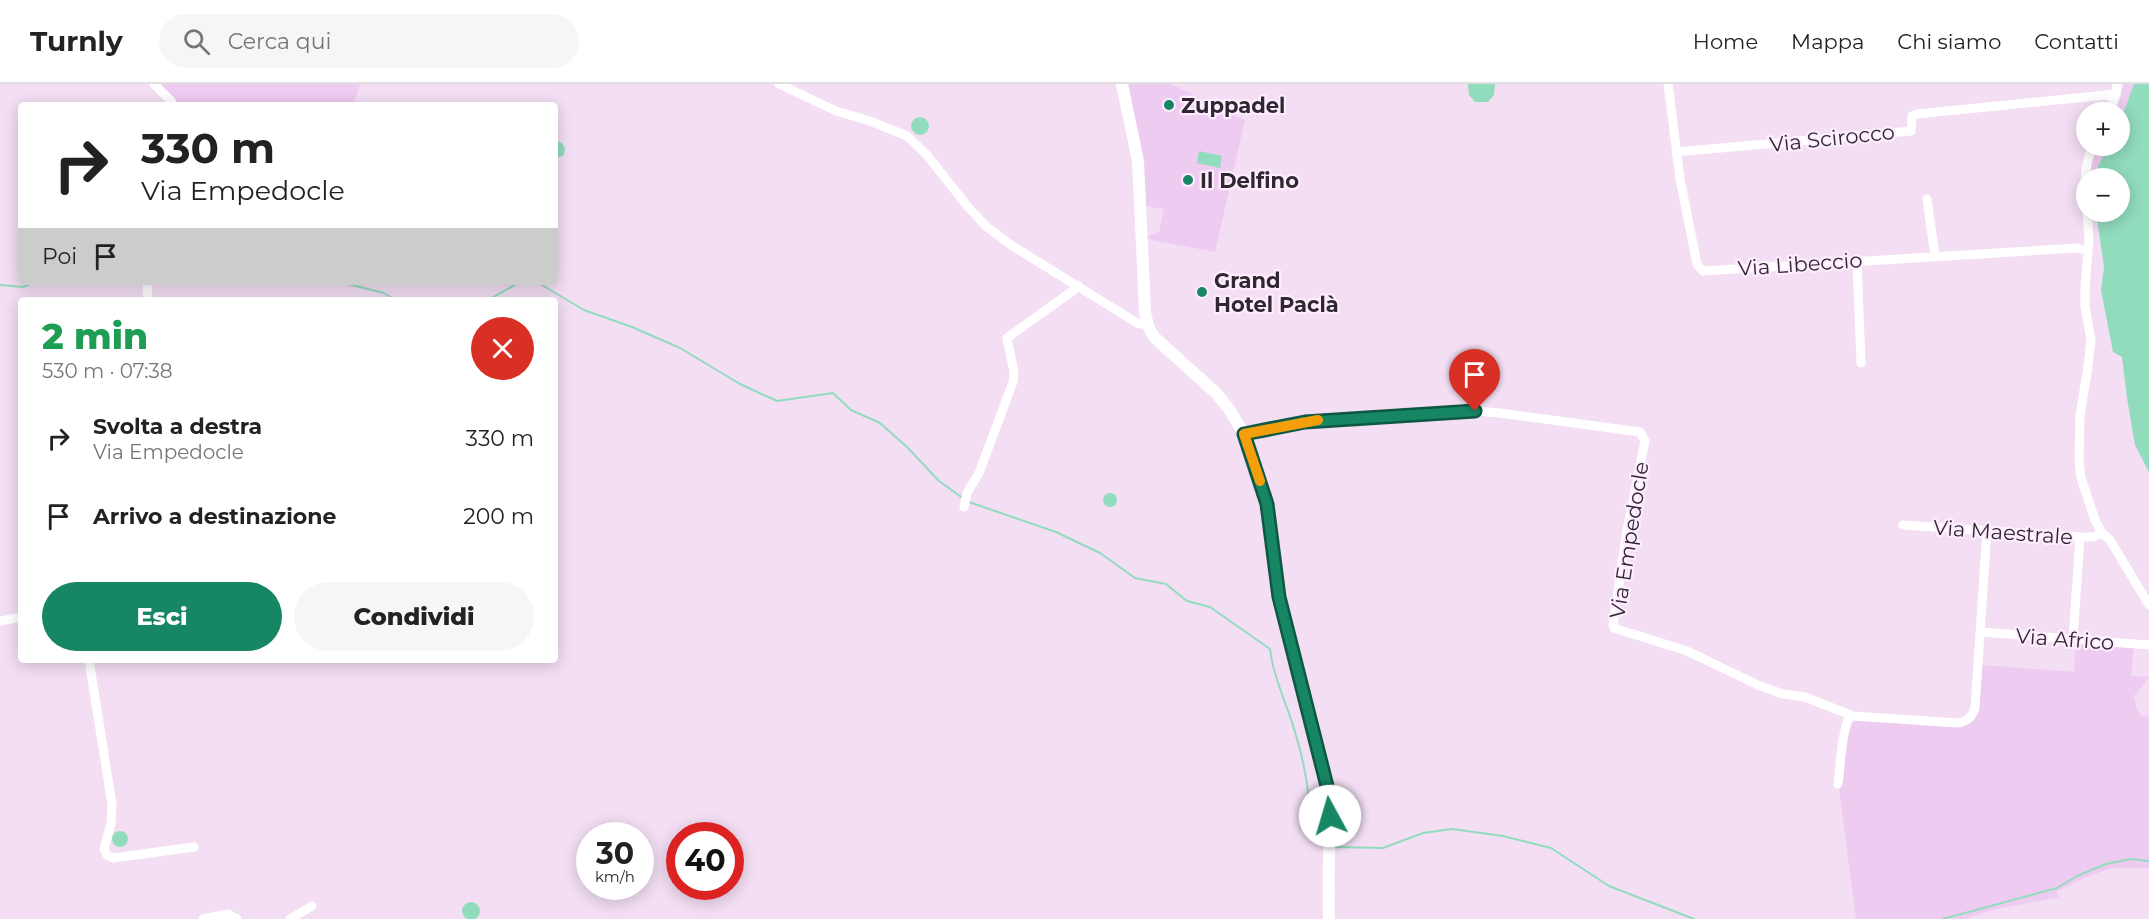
<!DOCTYPE html>
<html lang="it">
<head>
<meta charset="utf-8">
<style>
  :root { --surface:#fff; --page:#f6f6f6; --text:#222; --muted:#767676; --line:#e0e0e0; --accent:#168665 }
  body { margin:0; font-family:Montserrat,sans-serif; background:var(--page); color:var(--text); height:100vh; display:flex; flex-direction:column; font-size:22px; white-space:nowrap }
  * { box-sizing:border-box; margin:0 }
  p { font-size:20px; color:var(--muted) }
  .icon { flex:none; width:33px; height:33px; fill:none; stroke:currentColor; stroke-width:2; stroke-linecap:round; stroke-linejoin:round }
  .map { position:relative; flex:1; overflow:hidden }
  .panel { position:absolute; left:18px; top:213px; width:540px; height:366px; display:flex; flex-direction:column; background:var(--surface); border-radius:6px; box-shadow:0 3px 15px #0003 }
  .panel>* { flex:none }
  .banner { position:absolute; left:18px; top:18px; width:540px; height:183px; border-radius:6px; box-shadow:0 3px 15px #0003; background:#fff; color:var(--text); overflow:hidden }
  .buttons { position:absolute; left:2076px; top:18px; display:grid; gap:12px }
  .buttons a { display:grid; place-items:center; width:54px; height:54px; border-radius:50%; background:var(--surface); box-shadow:0 3px 15px #0003; font-size:30px }
  .speed { position:absolute; left:576px; top:738px; display:flex; gap:12px; font-size:30px; font-weight:700; text-align:center }
  .speed>* { display:grid; place-content:center; width:78px; height:78px; border-radius:50%; background:var(--surface); box-shadow:0 3px 15px #0003; line-height:1 }
  .speed small { font-size:15px; font-weight:400 }
  .speed .limit { border:9px solid #d22; background:#fff; color:#111 }
  .pin { position:absolute; display:grid; place-items:center; width:51px; height:51px; color:#fff; margin:-62px -26px; border-radius:50% 50% 50% 0; rotate:-45deg; box-shadow:0 0 6px #0007 }
  .pin .icon { rotate:45deg }
  .me { position:absolute; width:66px; margin:-33px; rotate:354deg; stroke-linejoin:round; filter:drop-shadow(0 0 4px #0008) }
  .turn { display:flex; align-items:center; gap:21px; height:126px; padding:0 24px; font-size:27px }
  .turn .icon { width:78px; height:78px; stroke-width:2.5 }
  .turn b { display:block; font-size:42px; line-height:51px }
  .then { display:flex; align-items:center; height:57px; padding:0 24px; background:#0003; gap:12px; font-size:22px }
  .round { display:grid; place-items:center; flex:none; width:63px; height:63px; border-radius:32px; background:var(--page) }
  .summary { display:flex; align-items:center; justify-content:space-between; height:102px; padding:0 24px }
  h1 { font-size:36px; font-weight:800; line-height:45px; color:#1e9e55 }
  .action { display:flex; gap:12px; margin-top:auto; padding:12px 24px }
  .action a { flex:1; height:69px; border-radius:36px; background:var(--accent); color:#fff; font-size:24px; font-weight:800; line-height:69px; text-align:center }
  .action a+a { background:var(--page); color:var(--text) }
  ul { padding:0; list-style:none }
  li { display:flex; align-items:center; gap:18px; height:78px; padding:0 24px }
  li div { flex:1 }
  li b { display:block; font-size:22px }
  li em { font-style:normal }
  header { display:flex; align-items:center; gap:36px; box-sizing:border-box; height:84px; padding:0 30px; background:var(--surface); border-bottom:2px solid var(--line) }
  header strong { font-size:28px }
  nav { display:flex; gap:33px; margin-inline-start:auto; font-size:21px }
  .search { width:420px; height:54px; background:var(--page); display:flex; align-items:center; gap:15px; box-sizing:border-box; padding:0 21px; border-radius:33px; color:var(--muted); font-size:22px }
  .map>svg:first-child { display:block }
</style>
</head>
<body>
<header>
<strong>Turnly</strong>
<div class="search"><svg class="icon" aria-label="search" viewBox="0 0 24 24"><circle cx="10" cy="10" r="6"/><path d="M15 15l6 6"/></svg>Cerca qui</div>
<nav><a>Home</a><a>Mappa</a><a>Chi siamo</a><a>Contatti</a></nav>
</header>
<div class="map">
<svg width="2149" height="835" viewBox="0 0 2149 835">
  <rect width="100%" height="100%" fill="#f3def4"/>
  <path fill="#eecbf0" d="M157 0H360L353 21H178Z
    M1127 0H1171L1245 36 1215 168 1148 155 1147 153 1159 148 1164 125 1146 122 1143 74Z
    M2124 0H2134L2120 38V28H2116Z
    M2100 62H2109L2098 82V94H2088L2091 79Z
    M2076 559 2134 563 2131 592 2149 593 2134 612 2137 625 2141 632 2149 633V784H2111L2079 796 2057 808 2059 813 1992 826 1965 835H1856L1839 704 1848 647 1855 636 1970 638 1981 581 2074 588Z"/>
  <path fill="#92dcbe" d="M1468 0H1495L1494 11 1488 18H1475L1469 11Z
    M2134 0H2149V388L2135 361 2127 314 2122 273 2113 268 2101 206 2104 183 2097 135V128H2120V94H2098V82L2109 62H2120V38Z
    M911 42a9 9 0 1 1 18 0a9 9 0 1 1-18 0Z
    M555 56 562 59 565 64 564 71 555 75Z
    M1199 67 1222 72 1220 84 1197 79Z
    M1103 416a7 7 0 1 1 14 0a7 7 0 1 1-14 0Z
    M112 755a8 8 0 1 1 16 0a8 8 0 1 1-16 0Z
    M462 827a9 9 0 1 1 18 0a9 9 0 1 1-18 0Z"/>
  <g fill="none" stroke-linecap="round" stroke-linejoin="round">
    <path stroke="#92dcbe" stroke-width="2" d="M340 198 384 209 395 216
      M537 198 584 226 632 243 680 264 740 300 777 317 833 309 851 326 880 339 908 364 939 397 964 415
      M0 201 23 203 36 198
      M488 216 520 198
      M969 418 1056 448 1100 469 1135 494 1166 500 1187 517 1210 523 1270 565C1274 597 1289 624 1297 655 1307 688 1311 721 1311 756L1324 760
      M1335 763 1383 764 1423 749 1452 745 1503 752 1551 764 1609 802 1694 835
      M1943 835 2057 804 2077 792 2106 780 2131 775 2149 777"/>
    <path stroke="#fff" stroke-width="9" d="M154 0 171 17 173 21
      M779 0 836 27 870 37 907 52 927 71 968 123 987 143 1011 161 1137 239 1148 242
      M1668 0 1680 95 1697 180 1703 187 2077 164 2088 167
      M2109 28 2116 10 2117 0
      M1676 68 1911 47 1912 32 1917 30 2116 10
      M1927 115 1935 172
      M2086 119C2085 98 2084 80 2093 62
      M2087 128 2089 155 2085 203V222L2091 256 2087 289 2080 331 2079 376 2081 394 2095 436 2102 449 2110 456 2149 521
      M1857 177 1861 279
      M147 198 148 216
      M1244 350 1305 338 1460 326 1500 329 1640 348 1645 357 1627 446 1613 541 1614 544 1687 567 1760 602 1783 610 1805 613 1853 632 1958 639C1968 637 1972 633 1975 624L1987 445
      M964 423 967 409 979 389 1013 298 1014 288 1007 254 1074 206 1078 201
      M1903 441 2080 453H2093L2102 449
      M0 537 21 533
      M1981 548 2149 561
      M2073 555 2080 453
      M89 576 112 720 111 739 104 765 107 771 113 774 194 763
      M1838 700C1841 678 1841 651 1850 631
      M203 835 228 830 237 835
      M290 835 312 822"/>
    <path stroke="#fff" stroke-width="12" d="M1122 0 1138 77 1145 228 1148 242 1154 253 1216 309 1229 325 1244 350 1267 420 1279 513 1327 702C1332 746 1327 791 1329 835"/>
  </g>
  <g fill="none" stroke-linecap="round" stroke-linejoin="round">
    <g stroke="#0e5742" stroke-width="15">
      <path id="route" d="M1330 732 1327 702 1279 513 1267 420 1244 350 1305 338 1475 327"/>
    </g>
    <use href="#route" stroke="#168665" stroke-width="10"/>
    <path stroke="#f59e0b" stroke-width="10" d="M1260 397 1244 350 1318 336"/>
  </g>
  <g fill="#168665" stroke="#feedff" stroke-width="2">
    <circle cx="1169" cy="21" r="6"/>
    <circle cx="1188" cy="96" r="6"/>
    <circle cx="1202" cy="208" r="6"/>
  </g>
  <g text-anchor="middle" dominant-baseline="central" stroke-width="4.5" stroke-linejoin="round" paint-order="stroke">
    <g font-size="21" font-weight="bold" fill="#302830" stroke="#feedff" text-anchor="start">
      <text x="1181" y="21">Zuppadel</text>
      <text x="1200" y="96">Il Delfino</text>
      <text x="1214" y="196">Grand<tspan x="1214" dy="24">Hotel Paclà</tspan></text>
    </g>
    <g font-size="21" fill="#302830" stroke="#feedff">
      <text transform="translate(1832 54) rotate(-6)">Via Scirocco</text>
      <text transform="translate(1800 180) rotate(-4)">Via Libeccio</text>
      <text transform="translate(2003 448) rotate(4)">Via Maestrale</text>
      <text transform="translate(1629 456) rotate(-81)">Via Empedocle</text>
      <text transform="translate(2065 555) rotate(4)">Via Africo</text>
    </g>
  </g>
</svg>
<div class="buttons">
<a>+</a>
<a>−</a>
</div>
<div class="speed"><div>30<small>km/h</small></div><div class="limit">40</div></div>
<div class="pin" style="left:1475px;top:327px;background:#d93025"><svg class="icon" aria-label="arrive" viewBox="0 0 24 24"><path d="M6 21V4h12l-3 4 3 4H6"/></svg></div>
<svg class="me" style="left:1330px;top:732px" viewBox="-20 -20 40 40"><circle r="19" fill="#fff"/><path d="M0-13L10 11 0 6-10 11z" fill="#168665"/></svg>
<div class="banner">
<div class="turn"><svg class="icon" aria-label="right" viewBox="0 0 24 24"><path d="M7 20v-9h11M14 6l5 5-5 5"/></svg><div><b>330 m</b>Via Empedocle</div></div>
<div class="then">Poi<svg class="icon" aria-label="arrive" viewBox="0 0 24 24"><path d="M6 21V4h12l-3 4 3 4H6"/></svg></div>
</div>
<section class="panel">
<div class="summary"><div><h1>2 min</h1><p>530 m · 07:38</p></div><a class="round" style="background:#d93025;color:#fff"><svg class="icon" aria-label="close" viewBox="0 0 24 24"><path d="M6 6l12 12M18 6L6 18"/></svg></a></div>
<ul>
<li><svg class="icon" aria-label="right" viewBox="0 0 24 24"><path d="M7 20v-9h11M14 6l5 5-5 5"/></svg><div><b>Svolta a destra</b><p>Via Empedocle</p></div><em>330 m</em></li>
<li><svg class="icon" aria-label="arrive" viewBox="0 0 24 24"><path d="M6 21V4h12l-3 4 3 4H6"/></svg><div><b>Arrivo a destinazione</b></div><em>200 m</em></li>
</ul>
<div class="action"><a>Esci</a><a>Condividi</a></div>
</section>
</div>
</body>
</html>
